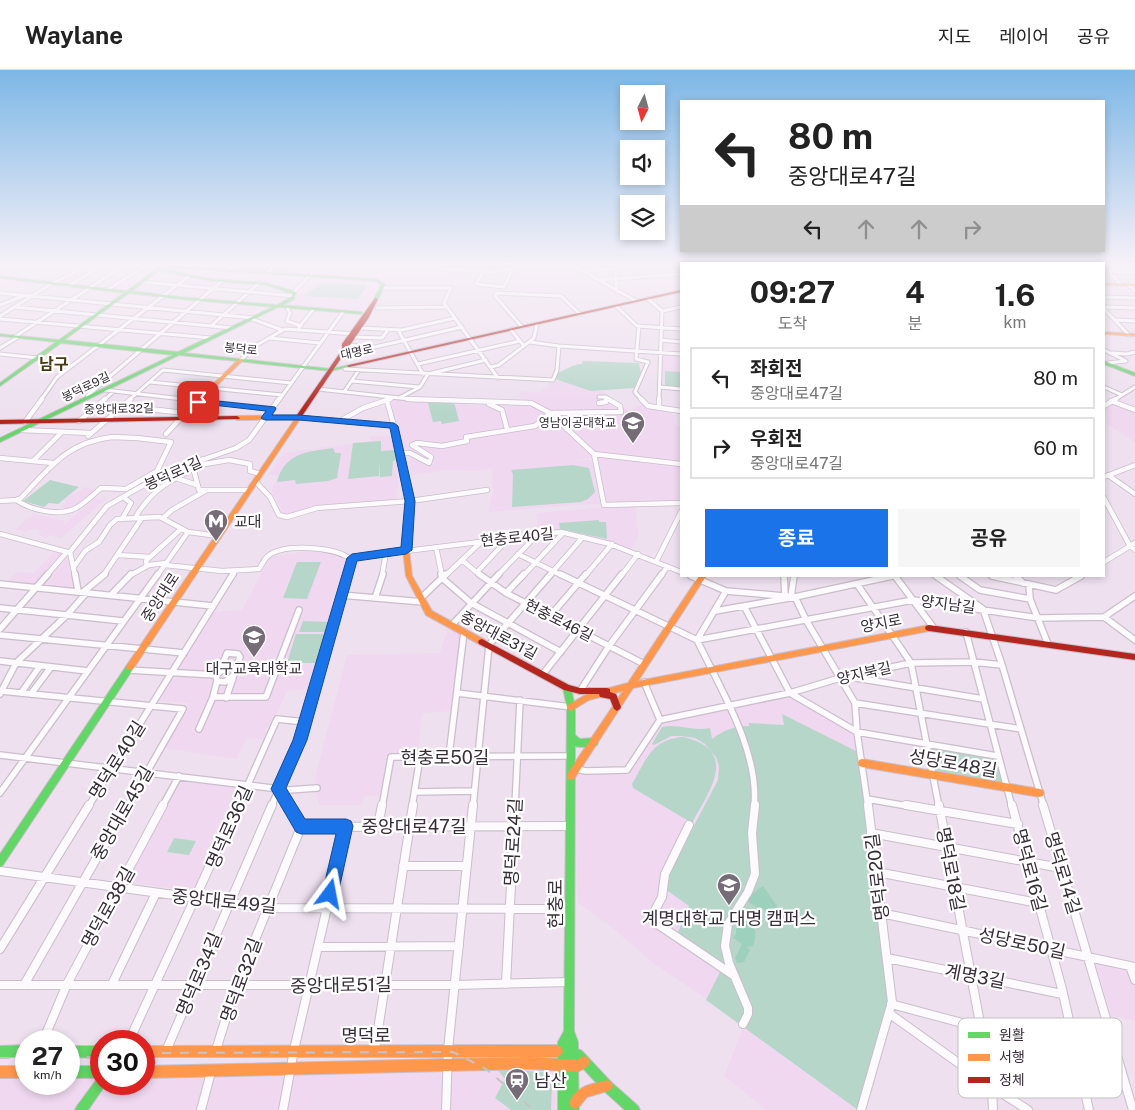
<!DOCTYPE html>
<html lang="ko">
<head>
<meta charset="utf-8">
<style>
  :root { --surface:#fff; --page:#f6f6f6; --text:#222; --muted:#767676; --line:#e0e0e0; --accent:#1a73e8 }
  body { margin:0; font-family:"Public Sans","Noto Sans KR",sans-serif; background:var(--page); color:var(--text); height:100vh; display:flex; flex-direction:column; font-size:19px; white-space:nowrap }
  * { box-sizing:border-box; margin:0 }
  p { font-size:16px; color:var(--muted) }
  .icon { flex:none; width:28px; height:28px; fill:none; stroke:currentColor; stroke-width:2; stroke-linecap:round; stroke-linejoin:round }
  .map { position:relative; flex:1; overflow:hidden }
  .panel { position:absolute; left:680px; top:192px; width:425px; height:315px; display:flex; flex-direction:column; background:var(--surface); border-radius:0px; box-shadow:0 2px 8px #0003 }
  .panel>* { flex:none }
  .guide { position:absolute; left:680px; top:30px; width:425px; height:152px; border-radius:0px; box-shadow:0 2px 8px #0003; background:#fff; color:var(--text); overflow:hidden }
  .needle { width:32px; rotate:186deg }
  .fabs { position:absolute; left:620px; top:15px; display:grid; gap:10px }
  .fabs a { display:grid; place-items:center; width:45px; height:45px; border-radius:0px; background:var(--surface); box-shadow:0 2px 8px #0003; font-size:25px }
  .speed { position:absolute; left:15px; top:960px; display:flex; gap:10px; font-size:25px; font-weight:700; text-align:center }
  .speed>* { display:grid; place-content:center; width:65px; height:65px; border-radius:50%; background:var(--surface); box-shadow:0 2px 8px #0003; line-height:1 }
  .speed small { font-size:12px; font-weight:400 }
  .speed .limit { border:8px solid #d22; background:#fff; color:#111 }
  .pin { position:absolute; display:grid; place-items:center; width:42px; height:42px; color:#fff; margin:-21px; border-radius:10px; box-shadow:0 2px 8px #0006 }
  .me { position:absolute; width:55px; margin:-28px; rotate:13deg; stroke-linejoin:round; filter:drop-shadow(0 0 4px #0008) }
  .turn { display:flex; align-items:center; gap:18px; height:105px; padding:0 25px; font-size:22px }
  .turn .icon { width:65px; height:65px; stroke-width:2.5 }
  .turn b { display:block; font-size:35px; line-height:42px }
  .lanes { display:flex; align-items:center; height:48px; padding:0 25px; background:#0003; justify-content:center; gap:25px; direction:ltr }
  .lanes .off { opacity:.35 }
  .eta { display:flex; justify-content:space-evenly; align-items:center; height:85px; text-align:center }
  .eta b { font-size:30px; font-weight:700; line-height:35px }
  .button { display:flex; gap:10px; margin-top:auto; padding:10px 25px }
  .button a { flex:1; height:58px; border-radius:0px; background:var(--accent); color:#fff; font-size:20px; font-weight:700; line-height:58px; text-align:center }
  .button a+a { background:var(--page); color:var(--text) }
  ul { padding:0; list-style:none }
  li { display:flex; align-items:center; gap:15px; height:62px; margin:0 10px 8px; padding:0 15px; border:2px solid var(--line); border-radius:0px }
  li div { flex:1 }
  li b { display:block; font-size:19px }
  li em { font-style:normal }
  header { display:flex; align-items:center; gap:30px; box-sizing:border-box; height:70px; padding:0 25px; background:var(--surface); border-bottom:1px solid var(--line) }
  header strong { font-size:24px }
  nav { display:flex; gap:28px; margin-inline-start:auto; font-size:18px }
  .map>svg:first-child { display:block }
</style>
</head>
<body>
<header>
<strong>Waylane</strong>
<nav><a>지도</a><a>레이어</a><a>공유</a></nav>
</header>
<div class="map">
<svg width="1135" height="1040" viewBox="0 0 1135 1040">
  <rect width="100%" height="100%" fill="#eee0ef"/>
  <path fill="#efd8f0" d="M322 211 371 214 376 218 361 242 287 237 284 233Z
    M662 283 681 284V318L662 317Z
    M549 311 567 312 591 321H605L606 325 629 341 643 333 666 340 674 345V354L681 356V432L574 435 488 442 493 421 492 399 497 397 475 401 447 400 411 405 409 388H413L418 386 407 381 402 374 399 354 396 352 391 334 394 330 488 335 500 344 507 362 505 345 496 336 497 334 527 335 536 337 543 340 574 368 588 383 591 388 569 391 592 390 597 387 541 335 534 332 521 331 519 321 541 322V318H548Z
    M1110 333 1135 341V372L1104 352V337Z
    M373 366H394L399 389 396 405 399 406 397 429 314 437 284 445 271 420 279 406 269 404 284 383 370 371V367Z
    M85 417 95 420 72 439 61 437 68 431 64 430 72 424H76Z
    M95 428 105 430 61 468 51 465 52 463 46 468 38 465 42 461 35 459 30 460 26 462 15 459 34 444 66 451 59 459Z
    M633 435 635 436 639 465 631 481 561 462 539 464 536 443Z
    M307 481 337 483 347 491 315 619 287 621 265 670 247 668 236 689 165 678 190 633 158 631 212 542 242 540 270 487Z
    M54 482H70L78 521 4 514 16 502 34 503Z
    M448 558 462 564 452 641 422 643 418 682 389 683 380 726H365L362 735H319L314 712 347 585 440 583Z
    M787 626H791L855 663 887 945 856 1040H767L724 1006 744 956 743 953 653 893 608 854 577 832 576 703H627L663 651Z
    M180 710 243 717 196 822 127 812Z
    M1095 892 1135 901V951L1112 946Z
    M529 993 564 995 565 1040H0V1000H26V1014H69V999H101V1014H144V998Z"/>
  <path fill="#b7d6ca" d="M187 196 294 198 286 202Z
    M415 196H511V197L501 201Z
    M323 213 367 215 358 229 303 226Z
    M583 291 639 293 641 303 634 318 591 321 555 309 557 303C566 300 573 294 582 294Z
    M665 301 681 302V317L665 316Z
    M428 333H452L455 335 459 351 442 354 441 351 433 352Z
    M381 371V381L395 380 396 390 393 391 392 406 380 407V392L379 406 348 409 353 373Z
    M333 378 335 383H341L337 408 328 411 296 414 295 410 277 412C285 382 308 382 333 378Z
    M573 395 589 398 595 422 588 429 581 432 512 437 513 404 511 400Z
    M50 410 79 417 58 434 49 433 44 437 23 431Z
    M599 450V452H606L607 469 560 459 559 453Z
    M297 492H321L307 529 283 528Z
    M303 551 328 552 325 562H299Z
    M296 564H330L322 593H287Z
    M782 644 860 683 891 934 858 1040 706 930 722 898 676 867 689 836 668 821V805L718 710 719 696 716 687 705 674 695 668 681 666H671L654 675 652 674 662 657C677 653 694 662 710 658L712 669C724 660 734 656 749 656V653L784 655Z
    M683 667C740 680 710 720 692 753L633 718 632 714C646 690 652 669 683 667Z
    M926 675 997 686 1007 717 932 705Z
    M174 768 196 771 189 785 167 782Z
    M497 999 543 1002 552 1016 551 1040H511L495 1028 505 1009Z"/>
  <path fill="#9ed0be" d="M763 816 777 836 775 842 760 839 746 831 748 824 753 823Z
    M746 844H748C754 856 758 864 753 876L747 877 750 880 744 892 737 893 735 888 742 874 733 868 736 864V858H740Z"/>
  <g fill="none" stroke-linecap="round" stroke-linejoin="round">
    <g stroke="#c9beca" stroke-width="5">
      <path id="street-far3" d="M574 196 636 231
        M615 197 617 221
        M1104 198 1121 214
        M442 199 495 202 513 198
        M228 200 233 196
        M484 201 476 214 504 217 513 198
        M583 201 657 196
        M1107 201 1135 202
        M267 203 274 196
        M598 210 681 204
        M142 212 294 226
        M1128 214 1135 221
        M68 216 102 196
        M383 218H451L444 233 498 308
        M107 220 145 196
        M294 222 312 203
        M0 223 254 248
        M1104 227 1135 228
        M648 229 662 241 659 330
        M0 235 23 226
        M616 236 637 256 681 259
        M14 237 232 258
        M1104 237 1135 238
        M377 238 447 237
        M288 239 290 243 287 251 301 256
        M1104 239 1129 265
        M662 241 681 237
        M0 246 51 214 88 196
        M0 249 211 268
        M252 249 282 260
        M1116 250 1135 251
        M211 256 259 213
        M639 256 636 289 648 292 635 322 642 330
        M299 257 313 240
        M522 257 495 226 496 223 561 226 580 244
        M360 258 402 260 455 248
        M398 260 423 304
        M511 260 524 276
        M16 266 123 196
        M354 267 382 268 388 260
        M269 268 320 273
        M661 270 681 272
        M530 272 559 276 681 284
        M348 275 375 277 462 257
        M0 278 18 267
        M1104 280 1126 291 1108 293
        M1112 283 1127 284 1135 282
        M0 284 38 288
        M241 290 255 276 285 259 355 264
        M418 294 520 271
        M491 297 499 295 534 268 537 254
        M345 299 553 310 557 300 559 276
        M352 311 419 317
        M150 312 282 325
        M660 317 681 319
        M1104 317 1122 325
        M318 319 418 330
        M105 320 191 330
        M344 322 359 300
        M599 327H606L610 330
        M606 327V330
        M87 328 88 325 222 211
        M399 328 420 317 428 304 486 290
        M41 330 57 307 188 207
        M104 330 114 321
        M129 330 163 300 291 313
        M279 330 343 242
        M387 330 392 328
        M1114 330 1135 317"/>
    </g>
    <g stroke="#c9beca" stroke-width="6">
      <path id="street-far2" d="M180 329 272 339
        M407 329 531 333 550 343 594 384 604 435 681 433
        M641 329 648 336 681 341
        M387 331 394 356
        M1111 331 1135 340
        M599 333 606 332V329
        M489 334 502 340 507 359
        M122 336 185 343
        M1104 336 1116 329
        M659 338V329
        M79 351 105 329
        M340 351 363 338 390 329
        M25 352 42 329
        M21 360 91 363
        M166 364 180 349
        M88 366 131 329
        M112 367 137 368 171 372 157 401 126 419 101 418C93 425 85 433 76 438 59 447 31 440 16 430L21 428C50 397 68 372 112 367Z
        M400 383H410L429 393 431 387 412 375 417 373 442 376 467 371 466 367 535 356 550 343 621 342 620 336 608 329
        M594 384 681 394
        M0 388 53 393
        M33 391 61 363
        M199 395 229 390 250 394V401L261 404
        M194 401 199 420H250
        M1108 405 1135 424
        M1104 407 1135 395
        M176 408 197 415
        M256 412 270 427 279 445 287 447 317 438 410 431 487 420
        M1104 428 1130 476 1135 480
        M0 431 16 430
        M135 448C144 432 158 418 174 409 185 403 195 399 203 389
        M163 448 172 440 205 421
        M122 449 131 433 123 427
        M0 464 67 482
        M436 477 442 506
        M518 484 563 506
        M118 485 150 487 146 491 147 496
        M150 487 181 459
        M462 490 481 506
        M656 492 681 442
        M1104 492 1135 473
        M165 495 222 501 259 499C262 495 264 489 268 486 284 473 333 477 349 488L561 462 610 474 681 502
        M73 498 85 481 99 472 110 455 117 449 160 447 188 462 219 466
        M477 502 509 468
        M46 506 67 482
        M75 506 70 482 107 436 165 403 236 378 249 370 279 329
        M103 506 142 448
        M129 506 149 495 166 493
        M157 506 188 462
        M232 506 235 501
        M347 506 352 488
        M382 506 386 482
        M445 506 482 471
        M497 506 537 465
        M523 506 563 463
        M549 506 583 467
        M585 506 612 474
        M621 506 638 484
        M661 506 667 497"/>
    </g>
    <g stroke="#c9beca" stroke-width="8">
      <path id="street-far1" d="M75 504 78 521
        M441 504 442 508 471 533 561 582
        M479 504 506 523 644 594
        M560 504 697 570 913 530 1039 548 1104 547 1135 570
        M691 506 726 521 795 527 806 550 855 633 857 662 868 737
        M784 506 785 526
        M895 506 933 557
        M936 506 983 539 1002 595 1044 737
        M960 506 980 520 1030 529
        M992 506 1056 520 1081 506
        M1016 506 1023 513
        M0 514 213 536
        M857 514 911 593 939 737
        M1029 514 1030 529 1048 574
        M726 521 697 570C720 618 760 682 754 737
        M83 522 105 504
        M506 523 524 504
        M111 525 131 504
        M341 525 423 532
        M791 527 794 506
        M375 528 383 504
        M421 528 446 504
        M744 536 790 623 857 662 997 686
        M0 538 123 551
        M715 541 795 527 892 506
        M551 545 586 504
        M1104 547 1135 526
        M452 555 499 504
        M0 559 48 504
        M966 562 1012 737
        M0 565 184 583
        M0 591 88 601
        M226 597 234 599V605L225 612 217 611 216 605Z
        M128 600 216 605
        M220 600 227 583 238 584 240 587 235 601
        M543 604 622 504
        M850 607 983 629
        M644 612 660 650
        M1 621 183 639 127 737
        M580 621 609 576 662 504
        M21 623 40 596
        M457 623 571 637
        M0 624 16 593 67 545 87 522
        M31 624 51 597
        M213 627H266L299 540
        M226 628 233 608
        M855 633 1021 659
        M199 659 213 627 217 611
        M0 685 288 720 317 718
        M449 686 464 562
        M576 699 586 701 627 700 660 650 790 623 840 608 911 593 973 592 1002 595
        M279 719 289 737
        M415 722 473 721
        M0 723 158 504
        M867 729 913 737
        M88 737 233 504
        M162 737 179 706
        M238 737 277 649 305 652
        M271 737 300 670 347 504
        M382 737 391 687 570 686
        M412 737 420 687
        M473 737 489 575 551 504
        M515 737 520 630"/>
    </g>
    <g stroke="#c9beca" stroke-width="10">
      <path id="street" d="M289 735 301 757 570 756
        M906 735 1018 754
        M939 735 992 1017 993 1040
        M1012 735 1062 919 1089 1040
        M1043 735 1133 1040
        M689 755 665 804 662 827 652 846 653 851 733 905
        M378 756 382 735
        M871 763 1061 798
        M403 796H467
        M0 801 268 838 570 839
        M877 802 1038 833
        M881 843 1135 897
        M319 877 459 876
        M0 879 89 735
        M887 888 1062 924
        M1130 896 1135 910
        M112 914 156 823
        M506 914 515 735
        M0 915H455L570 912
        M24 915 127 735
        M891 934 981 958 1117 985
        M890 944 992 1017 1028 1040
        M743 954 748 944V938L729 893 725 876 728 854 748 822 755 804 752 763 755 735
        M43 971 67 914 163 735
        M129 971 238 735
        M375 979 413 735
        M216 980 236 916 301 757
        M166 981 272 735
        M201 1040 211 1002
        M283 1040 294 980 346 756
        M446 1040 448 980 473 735
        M861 1040 892 932 868 735"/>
    </g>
    <g stroke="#c9beca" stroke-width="2">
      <path id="fast" d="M156 196H169L377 209 385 215 378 229 376 230 374 229 381 215 376 211 163 197 162 199 211 209 267 213 296 222 294 229 283 235 361 242 363 243 361 244 278 237 184 283 331 299 349 295 351 296 331 301 179 285 0 372V368L173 285 61 273 0 316V313L56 272 0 266V264L59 270 124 223 0 208V206L127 221 159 197ZM159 201 211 211 267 215 293 224 291 227 277 235 180 227 132 221ZM129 223 180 229 273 237 178 282 64 270Z
        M1104 291 1135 303V306L1104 294Z
        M130 594 133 595 134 597 133 599 3 795 0 797V784L127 595Z
        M567 615 570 616 571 618 575 637V665L580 669 594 668 597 669 598 672 597 675C591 677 581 678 575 676L574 961 578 972V979L582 981 611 1012 638 1036 640 1040H625L603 1020 578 993 579 1040H558V987L553 985 551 981 553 977 558 976V972L564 961 567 637 563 618 564 616Z
        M26 975V986L0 988V976Z
        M101 976V988L69 987V976Z
        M69 996H101V1014H106L88 1040H75L77 1036 97 1009 100 1008H69Z"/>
    </g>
    <g stroke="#c9beca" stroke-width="2">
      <path id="slow" d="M1104 213 1135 214V216L1104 215Z
        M1104 262 1135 264V266L1104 264Z
        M239 289 243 290 182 350H178V348Z
        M300 343 302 344V346L395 355 413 431 409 480 412 506 432 541 485 570 486 572 485 574 482 575 479 574 426 545 406 506 403 480 407 431 391 357 300 349 133 599 130 600 127 599 126 597 127 595 295 349 237 350 234 348 237 346 297 345Z
        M699 506H706L638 611 929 555 932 556 933 558 932 560 929 561 633 618 574 709 571 710 568 709 567 706 568 703 623 621 589 630 571 641 568 639 567 637 568 635 587 624 628 613Z
        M862 689 1040 719 1043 720 1044 723 1043 726 1040 727 862 697 859 696 858 693 859 690Z
        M557 975 561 977 563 981 561 985 557 987H144V976Z
        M584 986 588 988 590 992 588 996 578 1002 529 999 144 1008V996L529 987 577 990Z
        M0 996H26V1008H0Z
        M607 1010 611 1012 613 1016 611 1020 587 1027 579 1037 575 1039 571 1037 569 1033C577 1015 590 1015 607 1010Z"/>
    </g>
    <g stroke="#c9beca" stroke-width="2">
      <path id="jam" d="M681 220V222L349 297 347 296 349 295Z
        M375 228 378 229 369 247 302 346H298L297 345 342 280V274Z
        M237 346 240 348 239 349 0 354V350Z
        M929 555 1135 584V590L929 561 926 560 925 558 926 556Z
        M482 569 569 615 580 618H607L610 619V622L616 624 621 637 620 639 617 641 614 639 610 629 600 627 599 624H580L564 620 479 574 478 572 479 570Z"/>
    </g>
    <use href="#street-far3" stroke="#fcfafd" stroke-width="3"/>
    <use href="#street-far2" stroke="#fcfafd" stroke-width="4.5"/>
    <use href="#street-far1" stroke="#fcfafd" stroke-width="5.5"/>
    <use href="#street" stroke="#fcfafd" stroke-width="8"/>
    <use href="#fast" fill="#63d668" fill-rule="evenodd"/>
    <use href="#slow" fill="#ff974d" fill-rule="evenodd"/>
    <use href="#jam" fill="#b3261e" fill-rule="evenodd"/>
    <path stroke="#c6c2c6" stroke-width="2" stroke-dasharray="9 9" stroke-linecap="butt" d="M144 983 453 982 486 999 534 1040
      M69 987H101
      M0 988H26"/>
  </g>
  <linearGradient id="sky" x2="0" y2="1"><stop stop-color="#7db7e6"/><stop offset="0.57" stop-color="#f7f1f8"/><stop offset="1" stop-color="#f7f1f8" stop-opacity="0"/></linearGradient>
  <rect width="1135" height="341" fill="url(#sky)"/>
  <path fill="#1a73e8" stroke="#114b97" d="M198 329 275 337 276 339 272 345H299L394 353 398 356 415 431 412 480 406 484 357 491 307 670 286 718 305 749H346L351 751 353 756 338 824 336 830 330 832 325 830 322 824 336 764H301L296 762 271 719 293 670 347 488 352 484 401 477 405 431 390 358 299 350H265L261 348 266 341 195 333V330Z"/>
  <defs>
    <g id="university-pin" transform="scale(1.25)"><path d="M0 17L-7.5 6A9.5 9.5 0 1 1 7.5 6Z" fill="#766c77" stroke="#fff"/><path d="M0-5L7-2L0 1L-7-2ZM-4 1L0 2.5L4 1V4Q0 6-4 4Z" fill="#fff"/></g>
    <g id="metro-pin" transform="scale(1.25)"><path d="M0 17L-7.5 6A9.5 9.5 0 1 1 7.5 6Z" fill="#766c77" stroke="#fff"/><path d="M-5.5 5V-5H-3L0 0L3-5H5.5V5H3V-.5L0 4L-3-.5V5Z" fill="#fff"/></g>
    <g id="station-pin" transform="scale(1.25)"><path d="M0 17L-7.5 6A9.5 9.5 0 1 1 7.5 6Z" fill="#766c77" stroke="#fff"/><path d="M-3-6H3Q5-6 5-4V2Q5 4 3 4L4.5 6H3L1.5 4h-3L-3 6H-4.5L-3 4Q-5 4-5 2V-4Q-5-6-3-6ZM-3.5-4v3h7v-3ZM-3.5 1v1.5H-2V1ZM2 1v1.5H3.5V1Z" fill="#fff"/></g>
  </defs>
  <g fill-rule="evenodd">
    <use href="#university-pin" x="633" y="353"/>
    <use href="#metro-pin" x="216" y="451"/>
    <use href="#university-pin" x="254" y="567"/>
    <use href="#university-pin" x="729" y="815"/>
    <use href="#station-pin" x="517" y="1010"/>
  </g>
  <g text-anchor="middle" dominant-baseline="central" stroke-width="4.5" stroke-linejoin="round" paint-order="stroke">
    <g font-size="12" fill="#362d37" stroke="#fff">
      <text transform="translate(241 279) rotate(6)">봉덕로</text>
      <text transform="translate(357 282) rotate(-13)">대명로</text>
      <text transform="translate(86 317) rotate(-26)">봉덕로9길</text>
      <text transform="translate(119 339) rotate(-1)">중앙대로32길</text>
    </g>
    <g font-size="12" fill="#362d37" stroke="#fff" text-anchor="end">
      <text x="616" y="353">영남이공대학교</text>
    </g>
    <g font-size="15" fill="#362d37" stroke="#fff">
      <text transform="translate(173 403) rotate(-24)">봉덕로1길</text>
      <text transform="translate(517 467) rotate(-6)">현충로40길</text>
      <text transform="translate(160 527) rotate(-57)">중앙대로</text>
      <text transform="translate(948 534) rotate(7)">양지남길</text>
      <text transform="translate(559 550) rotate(27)">현충로46길</text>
      <text transform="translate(881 553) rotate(-11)">양지로</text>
      <text transform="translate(499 565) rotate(28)">중앙대로31길</text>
      <text transform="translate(864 603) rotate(-13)">양지북길</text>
    </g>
    <g font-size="15" fill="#362d37" stroke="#fff" text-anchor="start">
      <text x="234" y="451">교대</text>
      <text x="254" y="598" text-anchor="middle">대구교육대학교</text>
    </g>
    <g font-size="16" font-weight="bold" fill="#493911" stroke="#fff">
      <text x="54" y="294">남구</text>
    </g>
    <g font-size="18" fill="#362d37" stroke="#fff">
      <text x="445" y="687">현충로50길</text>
      <text transform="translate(117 690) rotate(-58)">명덕로40길</text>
      <text transform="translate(953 693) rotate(10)">성당로48길</text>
      <text transform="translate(122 743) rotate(-60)">중앙대로45길</text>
      <text x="414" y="756">중앙대로47길</text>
      <text transform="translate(229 757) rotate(-66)">명덕로36길</text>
      <text transform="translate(513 772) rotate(-87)">명덕로24길</text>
      <text transform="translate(951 799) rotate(79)">명덕로18길</text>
      <text transform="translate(1030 800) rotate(75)">명덕로16길</text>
      <text transform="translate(1063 803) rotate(73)">명덕로14길</text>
      <text transform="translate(877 807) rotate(-97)">명덕로20길</text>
      <text transform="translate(224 831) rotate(6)">중앙대로49길</text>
      <text transform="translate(555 834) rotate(-90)">현충로</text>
      <text transform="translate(108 837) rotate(-61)">명덕로38길</text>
      <text transform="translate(1022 873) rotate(12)">성당로50길</text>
      <text transform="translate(199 904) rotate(-67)">명덕로34길</text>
      <text transform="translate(975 906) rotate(11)">계명3길</text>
      <text transform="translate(241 910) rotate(-70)">명덕로32길</text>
      <text transform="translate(341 915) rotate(-1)">중앙대로51길</text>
      <text x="366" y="965">명덕로</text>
    </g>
    <g font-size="18" fill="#362d37" stroke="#fff">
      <text x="729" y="848">계명대학교 대명 캠퍼스</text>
      <text x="534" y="1010" text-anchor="start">남산</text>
    </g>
  </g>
  <rect x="958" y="948" width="164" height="80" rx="8" fill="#fff" stroke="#c3c0c3" stroke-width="1"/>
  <rect x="968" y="962" width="22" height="6" fill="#63d668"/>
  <rect x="968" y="984" width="22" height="7" fill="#ff974d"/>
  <rect x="968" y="1007" width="22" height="6" fill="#b3261e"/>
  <g font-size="14" fill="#362d37">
    <text x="999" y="970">원활</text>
    <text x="999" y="992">서행</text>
    <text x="999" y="1015">정체</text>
  </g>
</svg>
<div class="fabs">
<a><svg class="needle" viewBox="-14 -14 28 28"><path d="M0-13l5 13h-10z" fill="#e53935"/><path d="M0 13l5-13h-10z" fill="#767676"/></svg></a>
<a><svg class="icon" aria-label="sound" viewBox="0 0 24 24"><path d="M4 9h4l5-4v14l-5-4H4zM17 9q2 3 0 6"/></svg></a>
<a><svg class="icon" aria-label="layers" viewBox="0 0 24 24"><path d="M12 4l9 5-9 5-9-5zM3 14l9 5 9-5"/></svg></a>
</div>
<div class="speed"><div>27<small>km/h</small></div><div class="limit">30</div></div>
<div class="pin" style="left:198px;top:332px;background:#d93025"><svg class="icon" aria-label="arrive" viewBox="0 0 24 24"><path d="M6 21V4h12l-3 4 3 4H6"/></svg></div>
<svg class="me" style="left:330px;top:824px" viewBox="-20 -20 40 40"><path d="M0-17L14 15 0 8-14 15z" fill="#1a73e8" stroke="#fff" stroke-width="4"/></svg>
<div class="guide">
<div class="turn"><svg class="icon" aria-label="left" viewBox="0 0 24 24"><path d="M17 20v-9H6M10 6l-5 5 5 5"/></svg><div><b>80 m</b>중앙대로47길</div></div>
<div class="lanes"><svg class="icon" aria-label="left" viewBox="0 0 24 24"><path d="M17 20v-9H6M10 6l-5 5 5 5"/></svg><svg class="icon off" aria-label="ahead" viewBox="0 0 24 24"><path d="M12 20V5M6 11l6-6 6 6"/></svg><svg class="icon off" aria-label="ahead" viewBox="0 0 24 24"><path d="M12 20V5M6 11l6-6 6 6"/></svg><svg class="icon off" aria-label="right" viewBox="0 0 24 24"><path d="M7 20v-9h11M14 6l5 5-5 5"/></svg></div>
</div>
<section class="panel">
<div class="eta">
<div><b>09:27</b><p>도착</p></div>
<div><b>4</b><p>분</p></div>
<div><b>1.6</b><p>km</p></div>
</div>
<ul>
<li><svg class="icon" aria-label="left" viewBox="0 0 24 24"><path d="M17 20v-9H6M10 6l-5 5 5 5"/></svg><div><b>좌회전</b><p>중앙대로47길</p></div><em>80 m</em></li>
<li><svg class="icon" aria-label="right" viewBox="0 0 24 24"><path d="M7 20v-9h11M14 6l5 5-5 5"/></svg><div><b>우회전</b><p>중앙대로47길</p></div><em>60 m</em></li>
</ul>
<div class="button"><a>종료</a><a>공유</a></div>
</section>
</div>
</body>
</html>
